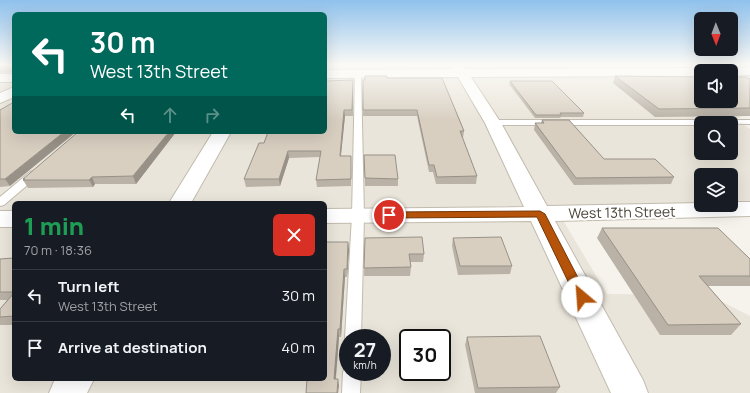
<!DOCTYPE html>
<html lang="en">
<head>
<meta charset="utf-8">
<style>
  :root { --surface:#171b24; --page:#20242c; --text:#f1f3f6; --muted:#9ea1a6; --line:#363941 }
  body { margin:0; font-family:Manrope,sans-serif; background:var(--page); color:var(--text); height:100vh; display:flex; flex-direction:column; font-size:15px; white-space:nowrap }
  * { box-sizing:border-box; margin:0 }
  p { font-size:13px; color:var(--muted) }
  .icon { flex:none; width:22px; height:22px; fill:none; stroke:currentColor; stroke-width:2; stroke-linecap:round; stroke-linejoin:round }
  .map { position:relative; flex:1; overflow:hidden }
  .drawer { position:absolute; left:12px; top:201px; width:315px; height:180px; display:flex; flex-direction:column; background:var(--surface); border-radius:6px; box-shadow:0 4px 16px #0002 }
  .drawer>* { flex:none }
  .guide { position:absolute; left:12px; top:12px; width:315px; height:122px; border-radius:6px; box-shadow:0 4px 16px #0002; background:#00695c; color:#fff; overflow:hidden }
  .needle { width:26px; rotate:179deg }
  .buttons { position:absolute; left:694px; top:12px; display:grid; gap:8px }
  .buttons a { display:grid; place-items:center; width:44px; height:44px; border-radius:6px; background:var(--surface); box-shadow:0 4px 16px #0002; font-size:20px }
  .speed { position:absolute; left:339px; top:329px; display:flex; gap:8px; font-size:20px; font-weight:700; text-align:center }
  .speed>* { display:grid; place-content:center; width:52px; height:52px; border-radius:50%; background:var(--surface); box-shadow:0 4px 16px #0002; line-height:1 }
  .speed small { font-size:10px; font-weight:400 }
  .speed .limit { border:2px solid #111; border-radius:6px; background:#fff; color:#111 }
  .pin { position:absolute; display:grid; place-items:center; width:34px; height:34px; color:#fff; margin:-17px; border:2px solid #fff; border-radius:50%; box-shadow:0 1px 4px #0007 }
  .me { position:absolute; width:44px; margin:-22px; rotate:333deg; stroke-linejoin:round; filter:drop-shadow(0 0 3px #0008) }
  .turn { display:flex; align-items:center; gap:14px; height:84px; padding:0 12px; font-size:18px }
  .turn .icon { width:52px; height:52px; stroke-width:2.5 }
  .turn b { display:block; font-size:28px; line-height:34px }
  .lanes { display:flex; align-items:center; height:38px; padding:0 12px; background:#0003; justify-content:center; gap:20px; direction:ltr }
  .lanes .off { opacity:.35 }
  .round { display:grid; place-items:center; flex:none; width:42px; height:42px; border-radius:6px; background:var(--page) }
  .overview { display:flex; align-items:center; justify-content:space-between; height:68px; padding:0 12px }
  h1 { font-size:24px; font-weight:800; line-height:30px; color:#1e9e55 }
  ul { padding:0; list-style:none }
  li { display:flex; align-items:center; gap:12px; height:52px; padding:0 12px; border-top:1px solid var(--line) }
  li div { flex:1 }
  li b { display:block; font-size:15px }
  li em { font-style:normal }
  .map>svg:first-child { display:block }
</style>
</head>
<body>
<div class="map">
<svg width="750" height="393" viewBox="0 0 750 393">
  <rect width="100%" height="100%" fill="#f6f3ec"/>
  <path fill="#eae5da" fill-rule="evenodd" d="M0 65H14V132H325V65H750V103L737 120 750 129V204H731V175H701V205L555 207 607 294 709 295 750 316V393H0ZM701 71H731V101H701ZM701 123H731V153H701ZM14 203H325V379H14ZM348 338H382V372H348ZM408 338H442V372H408Z"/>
  <path fill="#efe8d6" d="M325 65H437L438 68 325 69Z"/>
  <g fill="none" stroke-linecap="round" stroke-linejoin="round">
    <g stroke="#c2bbae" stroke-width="2">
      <path id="service" d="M358 72 361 74 364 216 361 338H348V343L345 338 352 216 355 74Z
        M493 120H750V124L701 123V125H490L489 123Z
        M34 171 39 174 38 176 4 205 0 206V197L30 172Z
        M348 365V372H361L360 393H342L343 372 346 366Z"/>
    </g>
    <g stroke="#c2bbae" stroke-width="2">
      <path id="minor" d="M451 65H463L466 69 701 68 707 71H701V76L471 77 501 123 547 206 701 203V205H731V202H750V216L555 221 643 380 648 393H611L531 221 325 223V209L524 207 485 123 458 77 325 78V70L453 69Z
        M750 67V75L731 76V71H725L731 68Z
        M0 74H14V82H0Z
        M14 87V97L0 103V93Z
        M213 132H231L191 203H169Z
        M0 211H14V227H0Z
        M55 379H94L87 393H49Z"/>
    </g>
    <use href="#service" fill="#fff" fill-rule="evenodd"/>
    <use href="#minor" fill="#fff" fill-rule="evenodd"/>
  </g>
  <path fill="#bab2a6" d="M0 65H14V72L0 73Z
    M615 76 750 79V116L655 117 613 83Z
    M387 78 464 131 463 138H462L477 176 476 184H436L433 172H429L417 116H363V80Z
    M353 80V116H345L341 156H351V186L317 187 316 180 320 157 289 158 280 186 246 187 244 179 264 143Z
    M510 81 584 113 583 117H561L560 118H535L509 84Z
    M0 110 10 186 0 187Z
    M542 120 604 159 674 177 671 184 574 185 534 130 535 123H541Z
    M176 132 136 184H95L93 187 28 188 23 180H24L23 179Z
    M364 155 398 179V186H365Z
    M602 228 750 259V286H708L741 324 731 335H660L597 238Z
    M365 238 424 254 423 262H410L411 267 410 276H364Z
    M453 238 512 266 510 274 458 275 452 246Z
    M348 242 349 250 347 277H345L341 337H339L336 379 339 386 306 393Z
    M14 258V325H0V309L7 300H0V259Z
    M467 337 560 387 556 393H475L465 345Z"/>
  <path fill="#979187" d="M344 110 345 116 340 163V156Z
    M64 132H76L10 186 5 179Z
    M169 132H176L136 184 133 176Z
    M288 151 289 158 280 186 279 179Z
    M92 177 95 184 93 187 89 180Z
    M348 242 349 250 347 277V269Z
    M344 269 345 277 341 337 340 329Z
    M338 329 339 337 335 386 334 379Z
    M338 379 339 386 338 393H337Z"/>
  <path fill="#d8cfc1" stroke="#979187" d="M0 65H14V69L12 70 11 67H0Z
    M365 76H387V78H442L464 131H460L477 176 437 177 434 165H429L417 110H363V80H365Z
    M615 76 701 77V101H731V77H746L750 79V108L659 109Z
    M353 80 352 110H344L340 156H351V179L316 180 321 151H288L279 179H244L259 143H264L268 132H325V81Z
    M510 81H552L584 113H560L561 115H536Z
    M14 102V132H64L5 179H0V110Z
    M542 120H569L604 159H655L674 177 576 178 535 123H544Z
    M78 132H169L133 176 92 177 89 180H23L25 179H23Z
    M364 155H395L398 179 365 178Z
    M602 228H718L750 259V276H699L741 324 668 325Z
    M422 237 424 254H409L411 267 364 268 365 238Z
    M501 237 512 266H460L453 238Z
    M325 242H348L347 269H344L340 329H338L334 379H338L337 393H306L307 379H325Z
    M14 258V292H0V259Z
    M14 293V316L0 317V309Z
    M540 336 560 387 478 388 467 337Z"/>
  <linearGradient id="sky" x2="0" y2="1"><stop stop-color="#8fc1ec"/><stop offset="0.54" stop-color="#fbfaf6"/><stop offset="1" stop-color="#fbfaf6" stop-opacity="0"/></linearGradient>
  <rect width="750" height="120" fill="url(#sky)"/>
  <path fill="#b45309" stroke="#753606" d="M540 211 545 214 588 297 586 300 582 301 577 300 537 217 389 218 384 215 389 212Z"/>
  <g text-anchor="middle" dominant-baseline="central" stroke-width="4" stroke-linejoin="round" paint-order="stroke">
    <g font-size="14" fill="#4b4439" stroke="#fff">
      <text transform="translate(622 212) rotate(-1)">West 13th Street</text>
    </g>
  </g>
</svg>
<div class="buttons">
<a><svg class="needle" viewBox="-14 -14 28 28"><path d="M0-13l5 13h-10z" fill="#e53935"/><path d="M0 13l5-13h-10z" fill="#9ea1a6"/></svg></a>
<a><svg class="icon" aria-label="sound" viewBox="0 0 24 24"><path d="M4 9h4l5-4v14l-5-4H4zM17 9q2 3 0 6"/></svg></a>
<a><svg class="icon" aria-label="search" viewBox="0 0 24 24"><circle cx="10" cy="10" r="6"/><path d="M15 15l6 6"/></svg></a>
<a><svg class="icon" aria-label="layers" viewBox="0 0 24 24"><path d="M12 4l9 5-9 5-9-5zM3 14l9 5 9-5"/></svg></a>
</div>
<div class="speed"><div>27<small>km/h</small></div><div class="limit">30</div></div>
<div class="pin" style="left:389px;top:215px;background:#d93025"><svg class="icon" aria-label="arrive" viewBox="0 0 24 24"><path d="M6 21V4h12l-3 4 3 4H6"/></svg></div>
<svg class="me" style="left:582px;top:297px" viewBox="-20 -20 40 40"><circle r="19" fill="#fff"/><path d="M0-13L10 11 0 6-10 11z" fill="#b45309"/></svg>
<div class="guide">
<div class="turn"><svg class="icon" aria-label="left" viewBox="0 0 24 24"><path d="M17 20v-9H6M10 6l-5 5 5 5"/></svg><div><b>30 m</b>West 13th Street</div></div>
<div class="lanes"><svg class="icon" aria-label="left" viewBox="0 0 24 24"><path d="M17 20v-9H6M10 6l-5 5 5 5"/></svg><svg class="icon off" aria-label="ahead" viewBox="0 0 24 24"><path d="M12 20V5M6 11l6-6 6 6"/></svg><svg class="icon off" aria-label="right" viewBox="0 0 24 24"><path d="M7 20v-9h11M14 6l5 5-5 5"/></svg></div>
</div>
<section class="drawer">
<div class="overview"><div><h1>1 min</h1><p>70 m · 18:36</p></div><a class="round" style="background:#d93025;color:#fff"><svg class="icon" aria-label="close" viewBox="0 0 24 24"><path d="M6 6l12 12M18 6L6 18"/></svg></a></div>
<ul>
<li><svg class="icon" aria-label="left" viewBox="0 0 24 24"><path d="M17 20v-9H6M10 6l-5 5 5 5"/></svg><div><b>Turn left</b><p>West 13th Street</p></div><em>30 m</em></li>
<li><svg class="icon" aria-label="arrive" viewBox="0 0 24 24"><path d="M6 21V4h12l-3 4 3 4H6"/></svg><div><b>Arrive at destination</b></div><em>40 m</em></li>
</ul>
</section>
</div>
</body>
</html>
